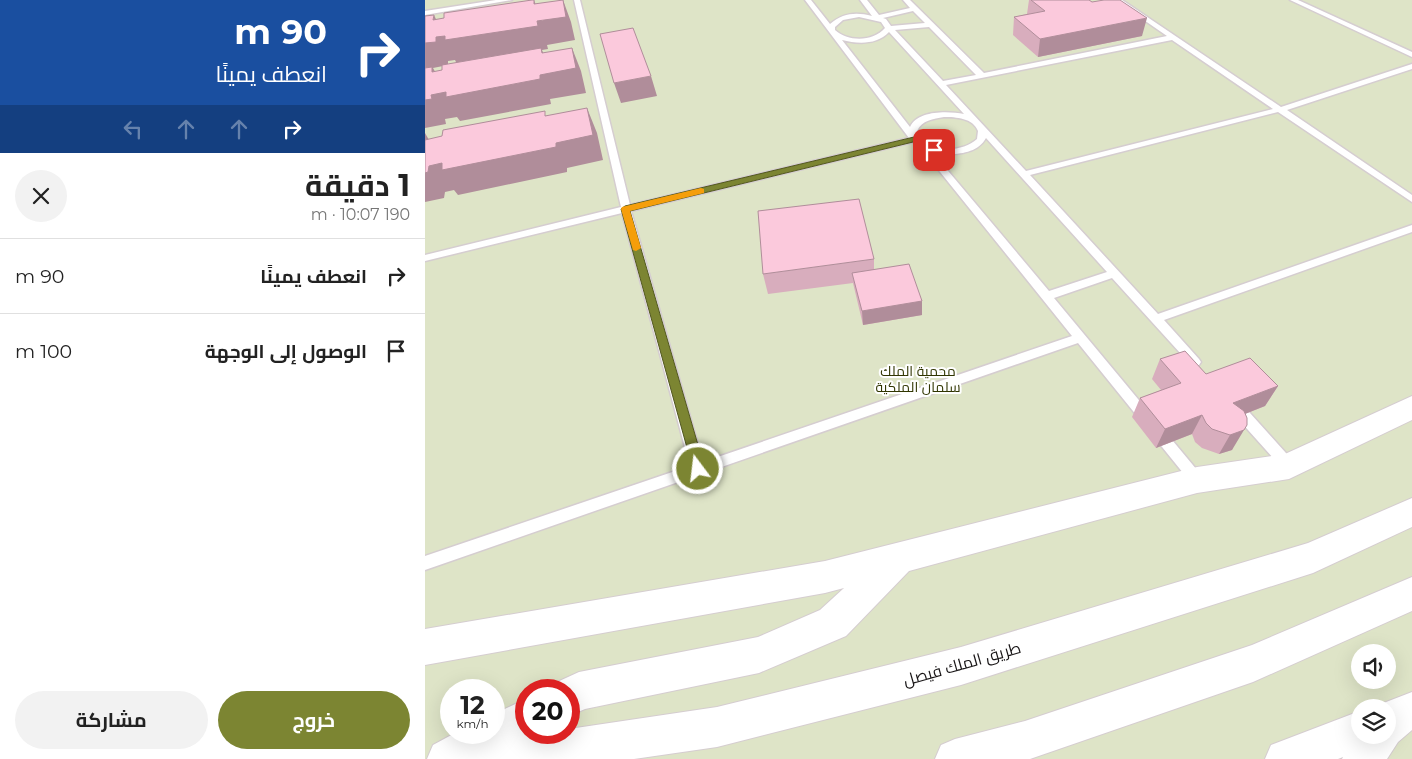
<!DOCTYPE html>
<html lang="ar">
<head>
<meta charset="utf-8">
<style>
  :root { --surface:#fff; --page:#f2f2f2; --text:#222; --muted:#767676; --line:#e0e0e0; --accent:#7c8532 }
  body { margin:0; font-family:Montserrat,Cairo,sans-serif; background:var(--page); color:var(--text); direction:rtl; height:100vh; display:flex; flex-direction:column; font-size:19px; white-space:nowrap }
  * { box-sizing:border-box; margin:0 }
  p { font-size:16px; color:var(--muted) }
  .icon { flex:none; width:28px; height:28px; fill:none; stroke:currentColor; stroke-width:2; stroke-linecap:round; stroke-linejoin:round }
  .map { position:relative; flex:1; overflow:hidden; direction:ltr }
  .sheet { display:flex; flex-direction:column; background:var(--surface); width:425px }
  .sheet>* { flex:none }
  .guide { background:#1a4fa0; color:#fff; overflow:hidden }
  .fabs { position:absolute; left:926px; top:644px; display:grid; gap:10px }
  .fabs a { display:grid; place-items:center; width:45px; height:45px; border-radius:50%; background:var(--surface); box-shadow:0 5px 20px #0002; font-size:25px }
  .speed { position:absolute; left:15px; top:679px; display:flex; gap:10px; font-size:25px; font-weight:700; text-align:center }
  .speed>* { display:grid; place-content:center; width:65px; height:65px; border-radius:50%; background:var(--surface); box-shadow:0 5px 20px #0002; line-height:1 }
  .speed small { font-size:12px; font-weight:400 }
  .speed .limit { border:8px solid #d22; background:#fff; color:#111 }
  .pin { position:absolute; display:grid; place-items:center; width:42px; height:42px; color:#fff; margin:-21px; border-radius:10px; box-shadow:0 2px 8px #0006 }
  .me { position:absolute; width:55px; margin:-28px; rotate:345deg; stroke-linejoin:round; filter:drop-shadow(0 0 4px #0008) }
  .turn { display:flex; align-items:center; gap:18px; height:105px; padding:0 15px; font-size:22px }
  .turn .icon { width:65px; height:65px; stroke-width:2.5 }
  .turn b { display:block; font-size:35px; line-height:42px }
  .lanes { display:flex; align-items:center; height:48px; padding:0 15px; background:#0003; justify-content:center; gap:25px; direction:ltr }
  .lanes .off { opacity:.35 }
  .round { display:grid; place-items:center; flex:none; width:52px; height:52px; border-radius:26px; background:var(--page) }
  .headline { display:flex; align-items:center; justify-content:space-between; height:85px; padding:0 15px }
  h1 { font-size:30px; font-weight:700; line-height:38px }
  .action { display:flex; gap:10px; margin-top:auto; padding:10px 15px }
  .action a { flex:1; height:58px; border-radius:30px; background:var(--accent); color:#fff; font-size:20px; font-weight:700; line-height:58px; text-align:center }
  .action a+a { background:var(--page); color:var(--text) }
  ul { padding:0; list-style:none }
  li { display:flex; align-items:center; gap:15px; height:75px; padding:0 15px; border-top:1px solid var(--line) }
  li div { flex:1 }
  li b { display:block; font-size:19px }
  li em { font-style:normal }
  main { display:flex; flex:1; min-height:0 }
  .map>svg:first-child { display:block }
</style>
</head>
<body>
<main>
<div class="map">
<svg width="987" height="759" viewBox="0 0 987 759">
  <rect width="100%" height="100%" fill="#fdf5f8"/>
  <path fill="#dee4c7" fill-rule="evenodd" d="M0 0H987V759H0ZM935 652H962V680H935ZM26 690H69V732H26ZM101 690H144V732H101ZM935 708H962V735H935Z"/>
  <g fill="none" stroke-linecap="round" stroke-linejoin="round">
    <g stroke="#d5cdd0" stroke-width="3">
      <path id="service" d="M71 0H87L0 15V11Z
        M149 0H155L205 205 484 138 380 0H386L405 24C418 13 431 12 447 16L435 0H442L454 15 485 8 478 0H485L559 73 742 36 690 0H697L856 107 987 64V69L862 110 987 195V202L853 112 605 175 733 314 987 225V232L739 320 774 359 776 362 774 365H766L687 278 629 298 777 476 779 480 777 484 772 486 767 484 653 343 0 570V556L265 466 197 213 0 261V255L196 207ZM488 11 500 23 466 26 461 19 458 18ZM434 17 456 22 460 28C448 42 423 42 410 30V27L418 20ZM504 27 551 75 518 81 470 30ZM464 32 539 114C523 111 493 110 485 127L417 40C433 44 452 45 464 32ZM747 40 848 109 601 171 521 85ZM519 117C531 117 548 118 553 131L552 139C536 154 500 153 492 131 497 120 508 119 519 117ZM561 138 682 272 624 291 508 153C526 155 551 156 561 138ZM488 142 495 147 647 336 278 462 206 211Z
        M865 0H873L987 52V57Z
        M811 402 816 403 869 462 871 466 869 470 864 472 859 470 806 411 805 407 806 403Z"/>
    </g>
    <g stroke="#d5cdd0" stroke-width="2">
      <path id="tertiary" d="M987 396V420L864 479 772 493 484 571 421 636 334 673 160 709 144 716V690H128L130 683 154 672 333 637 395 610 419 588 400 593 0 665V629L400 561 772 467 860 454Z
        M987 692V730L973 742 962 759H917L918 757 913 759H840L846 745 935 711V735H962V708H953L956 704Z
        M101 699V732H113L63 759H2L8 745 32 732H69V714Z"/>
    </g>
    <g stroke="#d5cdd0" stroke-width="2">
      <path id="secondary" d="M987 498V527L888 573 536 685 292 747 209 759H53L59 745C85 734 115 732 144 732V729L292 707 536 647 883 543Z
        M987 577V611L828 682 605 759H510L516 745 530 739 600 721 827 645Z"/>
    </g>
    <use href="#service" fill="#fff" fill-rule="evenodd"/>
    <use href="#tertiary" fill="#fff" fill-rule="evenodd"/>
    <use href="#secondary" fill="#fff" fill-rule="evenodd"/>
  </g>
  <path fill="#d8adbd" d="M604 0H664L717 36 613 57 588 35 589 17 602 14Z
    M449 259V269L497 301V315L438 325 428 283 343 294 338 274Z
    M735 359 781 374 853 386 840 406 820 414 807 450 794 454 777 448 770 442 767 434 731 448 707 417 715 398 736 390 727 379Z"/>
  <path fill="#b08d9a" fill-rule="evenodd" d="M109 0 117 21 138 0 146 22 150 40 122 45 123 49 117 50 126 73 147 48 156 71 161 93 125 99 126 104 35 121 32 117 20 119 21 124 0 128V43L8 20 9 15 19 36 109 4ZM30 60 32 64 21 91 8 68 23 65V61Z
    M722 18 717 36 613 57 615 39Z
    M226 76 232 96 196 103 189 83Z
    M162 108 172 133 178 160 142 168V172L33 195 29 190 20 192 19 198 0 202V133L15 159 131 143Z
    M497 301V315L438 325 437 311Z
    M853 386 840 406 797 423 808 403Z
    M777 415 767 434 731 448 740 429Z
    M819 430 807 450 794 454 805 435Z"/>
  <path fill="#fbc9dc" stroke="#b08d9a" d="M107 0H109V4L138 0 141 17 112 21 113 26 20 40V36L11 37V42L0 43V16L9 15 8 20 19 18V13Z
    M606 0H664L667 2 679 0H695L722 18 615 39 589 17 620 11Z
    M208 28 226 76 189 83 175 34Z
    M116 48 117 53 147 48 151 68 115 75V79L21 97V92L6 95 7 99 0 100V68L7 67V72L17 70V65Z
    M162 108 168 135 131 143V147L17 170V163L4 166 3 172 0 173V140L17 136 18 130 120 111V116Z
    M434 199 449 259 338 274 333 211Z
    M484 264 497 301 437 311 427 273Z
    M760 351 781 374 825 358 853 386 808 403 819 411 822 418V425L819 430 805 435 787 429 781 423 777 415 740 429 715 398 756 383 735 359Z"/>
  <path fill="#7c8532" stroke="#515620" d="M489 137 513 150 509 153 496 149 488 142 205 211 280 469 278 473 273 474 269 473 196 209 200 206Z"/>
  <path fill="#f59e0b" d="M276 188 279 189V193L205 211 216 248 211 251 208 250 196 209 197 207Z"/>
  <g text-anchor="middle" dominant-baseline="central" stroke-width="4" stroke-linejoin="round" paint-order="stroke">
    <g font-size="14" fill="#303500" stroke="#fff">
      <text x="493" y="371">محمية الملك<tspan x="493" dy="16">سلمان الملكية</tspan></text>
    </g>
    <g font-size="16" fill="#171415" stroke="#fff">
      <text transform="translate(537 664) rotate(-16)">طريق الملك فيصل</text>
    </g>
  </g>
</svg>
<div class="fabs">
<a><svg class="icon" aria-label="sound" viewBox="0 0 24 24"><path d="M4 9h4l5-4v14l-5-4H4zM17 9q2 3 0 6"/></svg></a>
<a><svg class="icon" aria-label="layers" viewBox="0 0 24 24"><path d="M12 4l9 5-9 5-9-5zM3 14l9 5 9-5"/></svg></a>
</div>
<div class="speed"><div>12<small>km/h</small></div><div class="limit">20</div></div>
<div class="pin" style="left:509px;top:150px;background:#d93025"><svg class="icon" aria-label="arrive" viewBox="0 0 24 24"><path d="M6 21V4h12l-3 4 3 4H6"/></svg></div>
<svg class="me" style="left:273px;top:469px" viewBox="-20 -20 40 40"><circle r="17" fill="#7c8532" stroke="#fff" stroke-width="3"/><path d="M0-11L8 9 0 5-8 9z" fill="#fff"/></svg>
</div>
<section class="sheet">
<div class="guide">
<div class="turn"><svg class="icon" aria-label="right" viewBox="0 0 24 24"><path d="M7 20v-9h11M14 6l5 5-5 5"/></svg><div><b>90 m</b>انعطف يمينًا</div></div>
<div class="lanes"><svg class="icon off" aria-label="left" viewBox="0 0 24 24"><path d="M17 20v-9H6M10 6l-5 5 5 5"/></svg><svg class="icon off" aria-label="ahead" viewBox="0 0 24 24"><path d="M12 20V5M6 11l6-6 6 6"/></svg><svg class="icon off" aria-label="ahead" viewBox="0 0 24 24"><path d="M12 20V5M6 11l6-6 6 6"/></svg><svg class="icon" aria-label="right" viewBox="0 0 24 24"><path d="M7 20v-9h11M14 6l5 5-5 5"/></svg></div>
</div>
<div class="headline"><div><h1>1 دقيقة</h1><p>190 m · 10:07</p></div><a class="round"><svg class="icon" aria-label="close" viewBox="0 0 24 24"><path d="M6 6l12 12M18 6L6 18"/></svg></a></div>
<ul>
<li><svg class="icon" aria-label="right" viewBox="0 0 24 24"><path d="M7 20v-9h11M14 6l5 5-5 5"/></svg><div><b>انعطف يمينًا</b></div><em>90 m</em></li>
<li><svg class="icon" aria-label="arrive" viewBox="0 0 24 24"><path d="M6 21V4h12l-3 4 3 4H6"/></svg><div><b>الوصول إلى الوجهة</b></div><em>100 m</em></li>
</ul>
<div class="action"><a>خروج</a><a>مشاركة</a></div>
</section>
</main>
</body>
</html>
